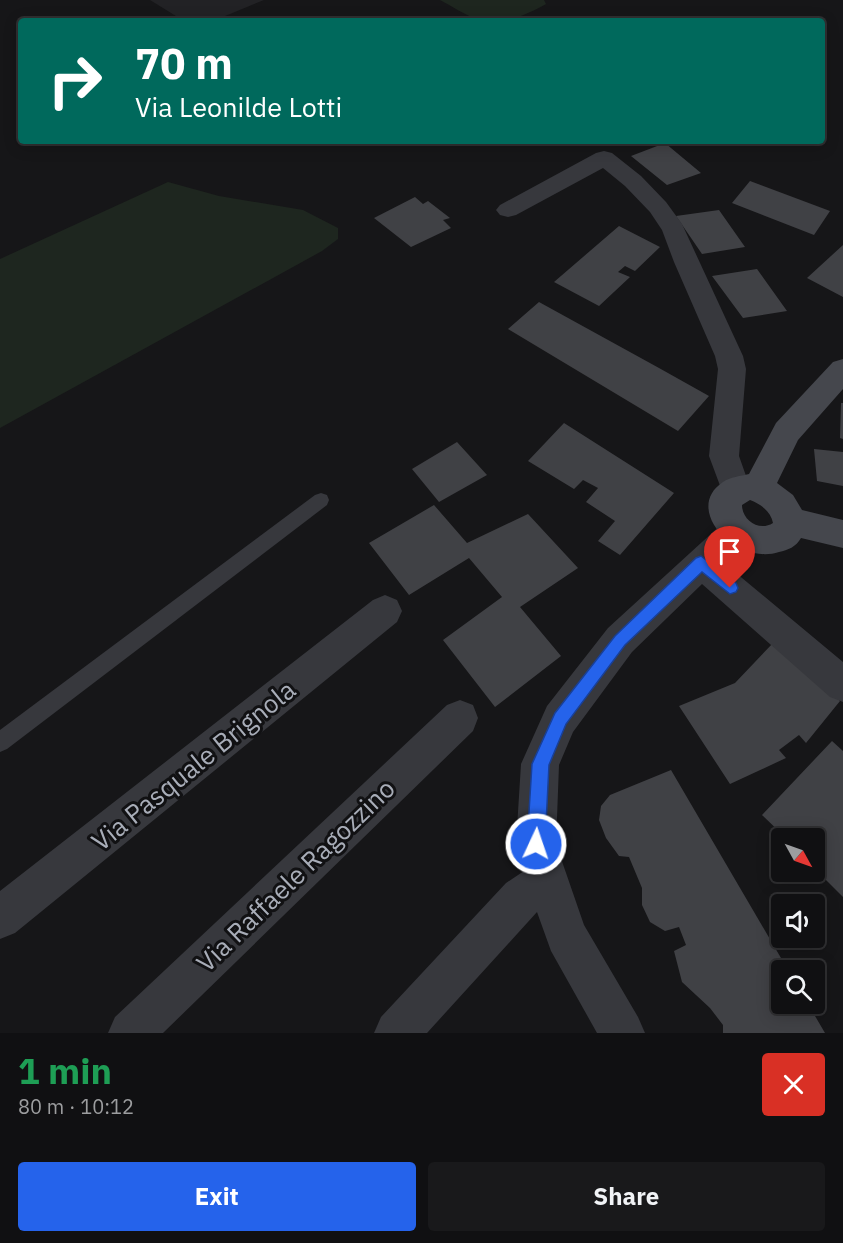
<!DOCTYPE html>
<html lang="en">
<head>
<meta charset="utf-8">
<style>
  :root { --surface:#101012; --page:#19191b; --text:#f1f3f6; --muted:#9c9d9f; --line:#303032; --accent:#2563eb }
  body { margin:0; font-family:"IBM Plex Sans",sans-serif; background:var(--page); color:var(--text); height:100vh; display:flex; flex-direction:column; font-size:22px; white-space:nowrap }
  * { box-sizing:border-box; margin:0 }
  p { font-size:20px; color:var(--muted) }
  .icon { flex:none; width:33px; height:33px; fill:none; stroke:currentColor; stroke-width:2; stroke-linecap:round; stroke-linejoin:round }
  .map { position:relative; height:1033px; overflow:hidden }
  .drawer { display:flex; flex-direction:column; background:var(--surface); flex:1 }
  .drawer>* { flex:none }
  .top-card { position:absolute; left:18px; top:18px; width:807px; height:126px; border-radius:6px; box-shadow:0 3px 15px #0003,0 0 0 2px var(--line); background:#00695c; color:#fff; overflow:hidden }
  .needle { width:39px; rotate:130deg }
  .tools { position:absolute; left:771px; top:828px; display:grid; gap:12px }
  .tools a { display:grid; place-items:center; width:54px; height:54px; border-radius:6px; background:var(--surface); box-shadow:0 3px 15px #0003,0 0 0 2px var(--line); font-size:30px }
  .pin { position:absolute; display:grid; place-items:center; width:51px; height:51px; color:#fff; margin:-62px -26px; border-radius:50% 50% 50% 0; rotate:-45deg; box-shadow:0 0 6px #0007 }
  .pin .icon { rotate:45deg }
  .me { position:absolute; width:66px; margin:-33px; rotate:3deg; stroke-linejoin:round; filter:drop-shadow(0 0 4px #0008) }
  .turn { display:flex; align-items:center; gap:21px; height:126px; padding:0 18px; font-size:27px }
  .turn .icon { width:78px; height:78px; stroke-width:2.5 }
  .turn b { display:block; font-size:42px; line-height:51px }
  .round { display:grid; place-items:center; flex:none; width:63px; height:63px; border-radius:6px; background:var(--page) }
  .overview { display:flex; align-items:center; justify-content:space-between; height:102px; padding:0 18px }
  h1 { font-size:36px; font-weight:700; line-height:45px; color:#1e9e55 }
  .cta { display:flex; gap:12px; margin-top:auto; padding:12px 18px }
  .cta a { flex:1; height:69px; border-radius:6px; background:var(--accent); color:#fff; font-size:24px; font-weight:700; line-height:69px; text-align:center }
  .cta a+a { background:var(--page); color:var(--text) }
  .map>svg:first-child { display:block }
</style>
</head>
<body>
<div class="map">
<svg width="843" height="1033" viewBox="0 0 843 1033">
  <rect width="100%" height="100%" fill="#161618"/>
  <path fill="#222225" d="M150 0H264L213 21H184Z"/>
  <path fill="#1e261f" d="M440 0H544L546 4C528 14 498 28 478 20 465 15 452 6 440 0Z
    M168 182 219 196 303 210 338 228V239L322 251 0 428V259Z"/>
  <path fill="#404145" d="M665 143 701 173 667 185 631 156Z
    M750 181 830 211 814 235 732 203Z
    M415 197 423 204 428 201 450 218 443 220 451 228 411 247 374 218Z
    M719 210 745 247 702 254 676 216Z
    M619 226 660 247 635 271 625 266 618 272 630 277 599 306 554 282Z
    M843 245V297L807 278Z
    M757 269 787 311 743 318 712 276Z
    M539 302 659 368 709 396 678 431 508 329Z
    M841 403H843V439L840 438Z
    M564 423 674 493 620 555 598 541 615 521 586 502 598 488 583 480 574 489 528 461Z
    M457 442 487 475 439 502 412 469Z
    M814 449 843 452V486L817 481Z
    M434 505 467 543 528 514 578 568 520 607 561 656 495 707 443 640 502 597 469 558 409 595 369 543Z
    M774 642 840 701 806 743 799 735 779 750 786 758 730 784 679 706 735 683Z
    M832 741 843 751V897L814 868V838H786L762 815Z
    M671 770 788 970H782V1004H808L825 1033H723V1025L710 1008 682 982 674 951 686 945 679 927 665 931 650 922 642 905V888L629 857 619 856 606 838 599 820 601 806 610 795Z"/>
  <g fill="none" stroke-linecap="round" stroke-linejoin="round">
    <path fill="#37383d" fill-rule="evenodd" d="M321 493 327 495 329 500 327 505 7 749 0 752V730L315 495Z"/>
    <path fill="#37383d" fill-rule="evenodd" d="M604 151 612 153 641 176 666 202 682 224 743 356 746 369 739 456 751 490 747 499 736 503 725 499 709 456 718 369 715 356 674 262 662 230 650 212 625 186 603 168 516 215 508 217 500 215 496 210 500 205 596 153Z
      M736 517 747 521 752 531 747 541 724 563 843 662V702L830 697 702 584 632 652 573 732 559 765 556 844 584 925 638 1017 645 1033H597L551 951 537 912 427 1033H374L381 1017 506 883 524 871 516 844 521 764 547 706 608 628 725 521Z
      M385 595 397 600 402 611 397 622 15 933 0 939V891L373 600Z
      M460 700 473 705 478 718 473 731 163 1033H108L115 1017 447 705Z"/>
    <path fill="#45474d" fill-rule="evenodd" d="M843 359V389L798 440 777 483 793 495 802 510 843 520V548L801 538C796 547 788 550 779 552 736 566 682 509 723 482 730 477 741 476 749 474L776 423 833 362ZM750 500C761 504 771 512 773 523 759 532 742 520 742 505Z"/>
  </g>
  <path fill="#2563eb" stroke="#184099" stroke-width="1.5" d="M701 556 736 583 738 588 736 592 730 594 702 572 625 645 566 724 549 765 545 844 542 850 536 852 530 850 527 844 532 764 555 713 615 636 696 558Z"/>
  <g text-anchor="middle" dominant-baseline="central" stroke-width="6" stroke-linejoin="round" paint-order="stroke">
    <g font-size="26" fill="#a8adb8" stroke="#111113">
      <text transform="translate(193 765) rotate(-39)">Via Pasquale Brignola</text>
      <text transform="translate(295 875) rotate(-44)">Via Raffaele Ragozzino</text>
    </g>
  </g>
</svg>
<div class="tools">
<a><svg class="needle" viewBox="-14 -14 28 28"><path d="M0-13l5 13h-10z" fill="#e53935"/><path d="M0 13l5-13h-10z" fill="#9c9d9f"/></svg></a>
<a><svg class="icon" aria-label="sound" viewBox="0 0 24 24"><path d="M4 9h4l5-4v14l-5-4H4zM17 9q2 3 0 6"/></svg></a>
<a><svg class="icon" aria-label="search" viewBox="0 0 24 24"><circle cx="10" cy="10" r="6"/><path d="M15 15l6 6"/></svg></a>
</div>
<div class="pin" style="left:730px;top:588px;background:#d93025"><svg class="icon" aria-label="arrive" viewBox="0 0 24 24"><path d="M6 21V4h12l-3 4 3 4H6"/></svg></div>
<svg class="me" style="left:536px;top:844px" viewBox="-20 -20 40 40"><circle r="17" fill="#2563eb" stroke="#fff" stroke-width="3"/><path d="M0-11L8 9 0 5-8 9z" fill="#fff"/></svg>
<div class="top-card">
<div class="turn"><svg class="icon" aria-label="right" viewBox="0 0 24 24"><path d="M7 20v-9h11M14 6l5 5-5 5"/></svg><div><b>70 m</b>Via Leonilde Lotti</div></div>
</div>
</div>
<section class="drawer">
<div class="overview"><div><h1>1 min</h1><p>80 m · 10:12</p></div><a class="round" style="background:#d93025;color:#fff"><svg class="icon" aria-label="close" viewBox="0 0 24 24"><path d="M6 6l12 12M18 6L6 18"/></svg></a></div>
<div class="cta"><a>Exit</a><a>Share</a></div>
</section>
</body>
</html>
